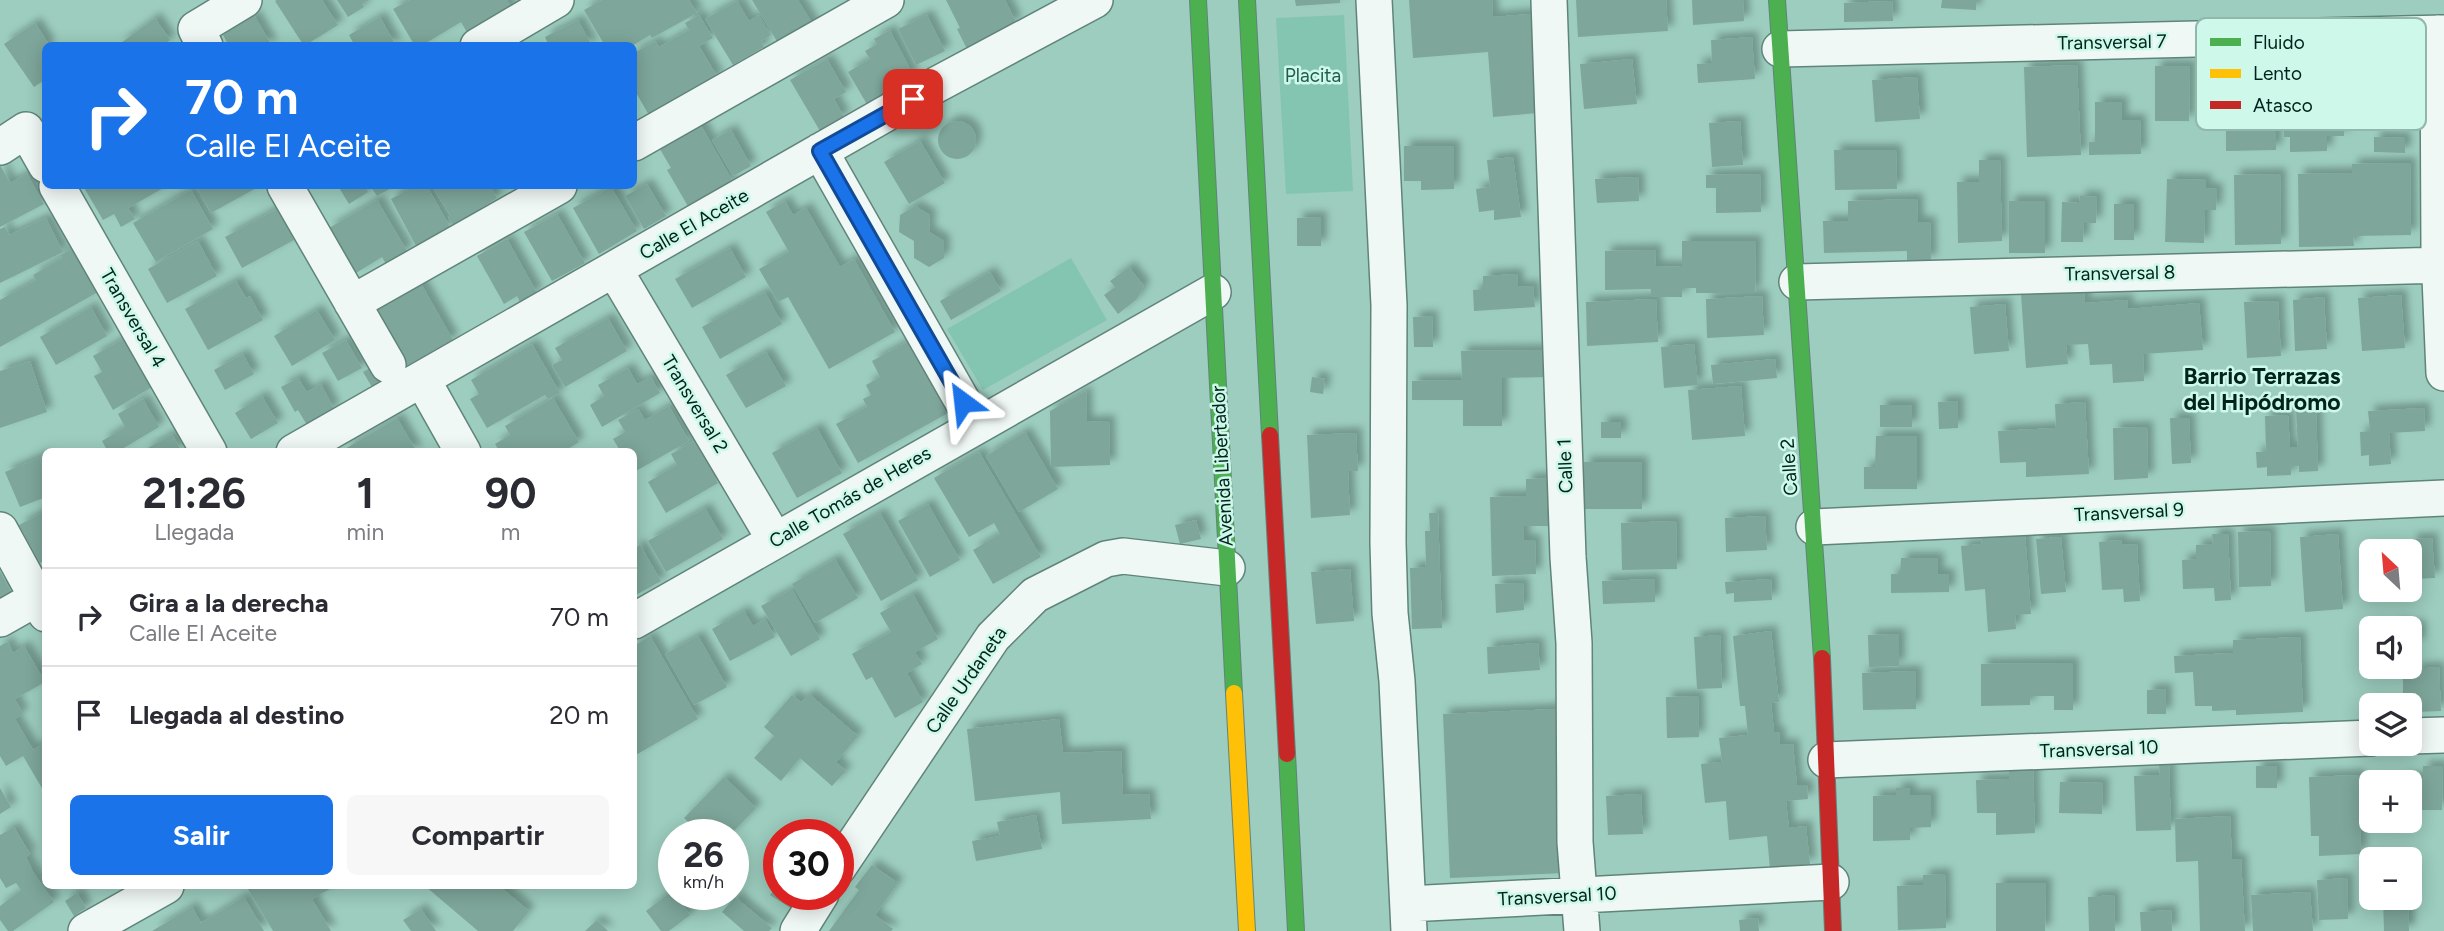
<!DOCTYPE html>
<html lang="es">
<head>
<meta charset="utf-8">
<style>
  :root { --surface:#fff; --page:#f7f7f7; --text:#2b2b33; --muted:#7c7c81; --line:#e1e1e2; --accent:#1a73e8 }
  body { margin:0; font-family:Figtree,sans-serif; background:var(--page); color:var(--text); height:100vh; display:flex; flex-direction:column; font-size:26px; white-space:nowrap }
  * { box-sizing:border-box; margin:0 }
  p { font-size:23px; color:var(--muted) }
  .icon { flex:none; width:38px; height:38px; fill:none; stroke:currentColor; stroke-width:2; stroke-linecap:round; stroke-linejoin:round }
  .map { position:relative; flex:1; overflow:hidden }
  .details { position:absolute; left:42px; top:448px; width:595px; height:441px; display:flex; flex-direction:column; background:var(--surface); border-radius:10px; box-shadow:0 4px 18px #0003 }
  .details>* { flex:none }
  .banner { position:absolute; left:42px; top:42px; width:595px; height:147px; border-radius:10px; box-shadow:0 4px 18px #0003; background:#1a73e8; color:#fff; overflow:hidden }
  .needle { width:46px; rotate:334deg }
  .controls { position:absolute; left:2359px; top:539px; display:grid; gap:14px }
  .controls a { display:grid; place-items:center; width:63px; height:63px; border-radius:10px; background:var(--surface); box-shadow:0 4px 18px #0003; font-size:35px }
  .speed { position:absolute; left:658px; top:819px; display:flex; gap:14px; font-size:35px; font-weight:700; text-align:center }
  .speed>* { display:grid; place-content:center; width:91px; height:91px; border-radius:50%; background:var(--surface); box-shadow:0 4px 18px #0003; line-height:1 }
  .speed small { font-size:18px; font-weight:400 }
  .speed .limit { border:10px solid #d22; background:#fff; color:#111 }
  .pin { position:absolute; display:grid; place-items:center; width:60px; height:60px; color:#fff; margin:-30px; border-radius:14px; box-shadow:0 4px 10px #0006 }
  .me { position:absolute; width:77px; margin:-38px; rotate:330deg; stroke-linejoin:round; filter:drop-shadow(0 0 5px #0008) }
  .turn { display:flex; align-items:center; gap:24px; height:147px; padding:0 28px; font-size:32px }
  .turn .icon { width:91px; height:91px; stroke-width:2.5 }
  .turn b { display:block; font-size:49px; line-height:60px }
  .eta { display:flex; justify-content:space-evenly; align-items:center; height:119px; text-align:center }
  .eta b { font-size:42px; font-weight:700; line-height:49px }
  .cta { display:flex; gap:14px; margin-top:auto; padding:14px 28px }
  .cta a { flex:1; height:80px; border-radius:10px; background:var(--accent); color:#fff; font-size:28px; font-weight:700; line-height:80px; text-align:center }
  .cta a+a { background:var(--page); color:var(--text) }
  ul { padding:0; list-style:none }
  li { display:flex; align-items:center; gap:21px; height:98px; padding:0 28px; border-top:2px solid var(--line) }
  li div { flex:1 }
  li b { display:block; font-size:26px }
  li em { font-style:normal }
  .map>svg:first-child { display:block }
</style>
</head>
<body>
<div class="map">
<svg width="2444" height="931" viewBox="0 0 2444 931">
  <defs>
    <filter id="shadow"><feDropShadow dx="6" dy="-6" stdDeviation="3.5" flood-color="#0004"/></filter>
  </defs>
  <rect width="100%" height="100%" fill="#9ccdbe"/>
  <path fill="#84c5b1" d="M1344 15 1353 191 1286 194 1276 18Z
    M1071 258 1107 320 983 390 947 329Z"/>
  <path fill="#7ea69a" filter="url(#shadow)" d="M277 0H322L338 25 304 46 275 1Z
    M337 0H369L362 4 364 7 348 17Z
    M410 0H507L513 11 469 36 461 22 421 46H415L393 9Z
    M602 0H689L697 13 652 38 650 35 632 46H605L584 10Z
    M752 0H798L815 28 781 48Z
    M946 0H1005L1016 22 967 49 957 29 960 28Z
    M1295 0H1340V3L1296 6Z
    M1409 0H1492L1493 17 1530 14 1537 113 1493 117 1488 52 1413 58Z
    M1576 0H1666L1668 31 1578 37Z
    M1692 0H1743L1744 21 1693 25Z
    M1942 0H1976V10L1941 8Z
    M737 1 749 21 759 15 771 35 761 41 764 47 733 65 705 19Z
    M1892 1 1893 21 1844 22V3Z
    M254 15 272 46H229L223 35Z
    M699 15 713 38 699 46 718 78 650 117 634 89V53L655 41 659 47 689 30 685 23Z
    M927 15 945 51 916 65 898 29Z
    M380 17 396 46H355L349 35Z
    M155 18 170 40 162 46H117Z
    M578 20 592 46H549L545 37Z
    M35 23 50 46H46V79L34 87 4 44Z
    M890 30 913 75 900 82 903 86 868 106 848 72 870 59 865 51 877 44 874 39Z
    M1752 37 1755 79 1698 83 1697 64 1712 63 1711 40Z
    M827 59 846 92 834 99 844 117 820 131 790 80Z
    M1632 59 1637 104 1584 109 1580 64Z
    M2077 65 2081 155 2027 157 2024 67Z
    M2155 66H2190L2189 121H2155Z
    M2342 72 2344 136H2327V151L2290 152V137H2284V99H2298L2297 84H2317L2316 73Z
    M2261 73V117H2276V150L2226 151V111H2240V74Z
    M1917 77 1920 119 1875 122 1872 80Z
    M2095 102H2122V120H2140L2141 154 2089 155V142H2095Z
    M698 120 733 182 689 208 667 170 671 168 657 144Z
    M938 140a19 19 0 1 1 38 0a19 19 0 1 1-38 0Z
    M1740 121 1743 165 1712 167 1709 123Z
    M731 130 751 166 733 176 712 140Z
    M2374 137 2405 138V153L2374 152Z
    M920 141 945 183 909 204 884 162Z
    M1404 146H1454V189L1421 190V181H1404Z
    M1834 150H1896L1897 189 1835 190Z
    M1513 157 1521 217 1494 220V210L1479 212 1476 189 1490 187 1487 160Z
    M1979 160H2000L2002 241 1958 243 1957 182H1979Z
    M2410 163 2411 235 2353 236 2354 246 2299 247 2298 174 2352 173V164Z
    M0 165 10 183 27 174 44 204 0 227Z
    M1760 174 1761 212 1716 213V188H1706V175Z
    M2280 174 2281 244 2235 245 2234 175Z
    M1638 177 1639 201 1597 203 1595 179Z
    M2167 179 2206 180 2205 188 2217 189 2216 210H2205L2204 243 2165 242Z
    M647 184 666 216 644 229 625 196Z
    M83 186H167L128 208 135 219 121 227 114 214 103 220Z
    M196 186H260L211 213Z
    M338 186H365L368 192 349 204Z
    M370 186H395L377 196Z
    M415 186H427L450 227 416 246 391 199Z
    M432 186H490L497 198 474 213 476 216 455 229 448 217 450 215Z
    M611 187 637 231 599 254 573 208Z
    M191 190 213 229 156 262 133 223Z
    M2080 196 2097 197 2096 223H2084L2083 242H2061L2062 202 2079 203Z
    M1917 199 1918 222H1930L1931 261H1907V251L1824 253 1823 221H1848V201Z
    M377 200 407 251 386 264 382 257 356 273 329 228Z
    M785 201 793 215 806 208 840 267 854 259 895 332 829 369 788 297 778 302 759 269 789 252 766 212Z
    M2009 201H2045V253H2009Z
    M2114 204H2134V240H2114Z
    M915 206 930 215 929 232 944 241V258L929 267 914 258V241L899 232 900 215Z
    M277 209 294 240 242 268 225 237Z
    M557 214 585 263 552 281 524 232Z
    M1321 217V246H1297V218Z
    M46 218 63 252 0 283V229L5 227 9 235Z
    M507 239 537 293 520 302 517 296 504 304 477 256Z
    M198 241 217 276 167 303 148 269Z
    M1682 241H1756L1755 293H1696V288H1682V297H1651V289L1605 290V251L1656 250 1655 266 1682 267Z
    M73 248 98 292 0 347V300L36 280 33 275 62 258 61 255Z
    M730 248 746 277 692 308 675 279Z
    M1129 267 1144 286 1137 299 1118 314 1104 295 1115 287 1110 281Z
    M990 272 1001 291 951 320 940 301Z
    M1517 274 1518 287 1533 286 1535 307 1474 311 1473 290 1483 289V276Z
    M419 280 453 340 403 368 370 308Z
    M236 281 246 298 250 296 263 320 208 350 185 309Z
    M2084 289 2085 303 2127 300 2128 309 2199 303 2203 350 2143 354 2144 381 2113 383 2112 364 2090 365 2088 344 2066 345 2068 364 2026 368 2021 294Z
    M765 292 782 324 720 359 702 327Z
    M2401 295 2405 348 2362 351 2358 298Z
    M1762 296 1764 335 1707 338 1706 299Z
    M2324 297 2327 349 2295 351 2293 300Z
    M1656 299 1658 342 1587 346 1586 302Z
    M2278 301 2281 356 2247 358 2244 302Z
    M2005 304 2009 351 1974 354 1970 307Z
    M91 307 107 336 56 365 40 337Z
    M317 310 335 340 292 366 274 336Z
    M1432 316 1433 347H1414L1413 317Z
    M608 318 627 351 565 387 552 365 562 360 555 348Z
    M125 338 152 387 113 410 94 376 102 372 93 356Z
    M346 340 362 368 338 381 322 353Z
    M909 341 948 413 858 463 836 424 867 407 863 399 871 395 866 385 880 377 872 361Z
    M532 344 560 393 548 399 545 395 487 428 470 399 479 394 471 380Z
    M1694 344 1698 385 1664 388 1661 347Z
    M1548 350V377L1502 378V426H1463V400H1412V381L1462 380 1461 351Z
    M766 352 786 386 746 408 726 375Z
    M243 354 254 374 225 390 214 370Z
    M1775 359 1777 378 1713 384 1711 365Z
    M30 361 47 412 0 428V371Z
    M372 367 381 382 372 387 363 372Z
    M628 368 637 384 651 377 660 393 602 427 590 405 604 396 598 385Z
    M1312 377 1325 379 1323 394 1310 392Z
    M298 378 307 392 321 384 334 409 307 425 298 410 295 412 281 387Z
    M1741 386 1745 436 1692 440 1688 390Z
    M1086 391 1087 422 1109 421 1110 465 1051 467 1050 411Z
    M262 396 278 423 251 439 235 413Z
    M553 398 579 442 563 452H500L495 444 510 435 505 426Z
    M143 399 159 427 117 452H108L102 441 125 427 118 414Z
    M1958 401V428L1939 429 1938 402Z
    M2085 402 2089 474 2026 477V462L2000 463 1998 431 2056 428 2055 404Z
    M1880 405H1912V427H1880Z
    M669 406 689 441 634 472V452H621L613 439 625 432 618 420 638 409 645 420Z
    M2424 408 2425 431 2389 433 2391 464 2369 466V455L2361 456 2360 432 2370 431 2368 411Z
    M2316 409 2318 471 2299 472V466L2291 467V475L2267 476V467L2257 468 2256 452H2266L2265 416 2288 415 2290 447H2298L2296 410Z
    M397 418 417 452H347L345 449Z
    M2170 418H2189L2191 463 2172 464Z
    M1601 422H1621V438H1601Z
    M2147 427 2148 478 2114 480 2113 428Z
    M817 428 842 473 797 498 772 453Z
    M1025 432 1058 489 1019 512 986 456Z
    M1356 433 1358 471H1348L1350 515 1311 518 1307 435Z
    M172 434 182 452H141Z
    M1876 436H1917V489H1864V467H1875Z
    M694 441 718 483 666 513 648 482 677 465 671 454Z
    M979 452 1041 557 993 584 973 550 1000 534 994 523 969 537 934 478Z
    M46 455V497L20 507 5 472Z
    M1584 462H1642V509H1584Z
    M1552 478 1554 526H1524V540H1535L1536 574 1492 576 1490 497 1526 496V479Z
    M928 504 960 560 930 577 898 521Z
    M705 508 723 539 666 572 648 541Z
    M46 511V560L40 563 19 525Z
    M880 513 918 580 881 601 843 534Z
    M1429 513H1438L1442 628 1412 629 1410 568 1426 567 1425 531H1430Z
    M1765 516 1767 550 1726 552 1725 518Z
    M1196 520 1201 539 1180 544 1175 525Z
    M1676 521 1677 569 1622 570 1621 523Z
    M2270 531 2271 586 2239 587 2238 532Z
    M2025 533 2031 614 2015 615 2016 629 1988 632 1985 589 1965 591 1961 546 1982 544 1981 537Z
    M2212 534H2228L2231 600 2215 601 2214 588 2183 589 2182 560 2196 559V545L2213 544Z
    M2338 534 2343 609 2305 612 2300 537Z
    M2061 537 2066 592 2041 594 2036 539Z
    M2432 538 2435 578 2413 579 2411 539Z
    M2121 540 2122 545 2137 544 2140 601 2124 602 2123 589 2102 590 2099 542Z
    M640 545 661 581 634 596V549Z
    M1901 558H1938V574H1949V592L1891 593V574H1900Z
    M835 559 858 598 815 623 792 584Z
    M1350 569 1354 621 1316 624 1311 572Z
    M0 571 12 593 0 599Z
    M1655 579V602L1603 604 1602 581Z
    M1771 579 1772 600 1734 602V593L1726 594 1725 582Z
    M1523 583 1524 610 1496 613 1495 584Z
    M792 589 820 639 791 656 761 606Z
    M913 594 938 639 915 652 922 664 907 673 923 702 895 718 872 677 866 680 852 654 891 632 880 613Z
    M744 611 753 626 765 619 775 637 730 661 712 629Z
    M2394 625 2420 626 2419 645 2410 644V628H2394Z
    M1771 631 1779 702 1771 703 1774 732H1779L1780 745 1793 744 1797 785H1807L1808 799 1786 801 1789 828 1806 826 1810 864 1770 869 1767 836 1729 840 1726 801 1705 803 1701 764 1722 762 1719 738 1748 735 1745 706H1740L1733 636Z
    M1899 634V666L1869 667 1868 635Z
    M1720 635 1722 688 1697 689 1694 637Z
    M650 636 698 719 634 756V646Z
    M698 636 727 687 694 705 665 654Z
    M2300 637 2303 712 2236 715V710L2212 711V706H2195L2193 672 2175 673 2174 656 2233 653V640Z
    M7 642 13 653 24 646 45 682 15 699 23 714 15 719 33 750 43 744 46 748V795L23 756 6 766 0 756V646Z
    M1538 643 1540 670 1488 674 1487 647Z
    M2073 663V710H2054V696H2030V705L1981 706V664Z
    M2439 667 2441 711 2416 712V693L2403 694V679L2415 678V669Z
    M1916 671V709L1863 710 1862 673Z
    M2166 689V714H2147V690Z
    M809 694 858 736 836 762 846 771 832 786 800 758 781 781 754 758 774 736 764 727 792 695 801 702Z
    M1698 696 1699 737 1667 738 1666 697Z
    M1557 709 1565 873 1450 878 1443 714Z
    M1059 719 1063 753 1121 751 1123 795 1149 794 1151 819 1062 824 1060 792 975 801 967 729Z
    M2169 763 2171 830 2136 831 2134 776 2160 775 2159 764Z
    M2256 766H2277V788H2256Z
    M2423 766H2443L2442 810H2410V782H2403V778H2423Z
    M2033 768 2035 833 1996 835V813H1977L1976 780 2009 779V769Z
    M2359 775 2361 854 2319 856V836H2311L2309 777Z
    M724 777 756 808 730 835H702L684 818Z
    M2060 782 2103 783 2102 814 2059 813Z
    M0 788 11 807 0 814Z
    M1896 788H1910V795H1931V827L1910 828V840L1873 841V796L1896 795Z
    M1641 794 1643 834 1608 835 1606 796Z
    M1036 815 1042 849 976 861 972 841 1000 836 997 822Z
    M2230 816 2232 859H2241L2245 931H2200L2198 861 2176 862 2175 819Z
    M14 827 30 854 26 857 33 872 54 902 13 931H8L0 920V906L21 890 16 883 6 888 0 878V835Z
    M872 865 898 883 875 915 893 929 891 931H829L859 890 855 887Z
    M1945 874 1946 928 1898 930 1897 886 1923 885V875Z
    M2347 878 2348 919 2319 920 2317 880Z
    M779 883V894H803L792 909 770 895Z
    M1996 883H2046L2045 931H1996Z
    M246 886H335L312 899 331 931H273Z
    M425 886H499L529 911 513 931H478Z
    M672 891 690 915 669 931H661L646 911Z
    M2310 892 2313 931H2253L2251 895Z
    M77 893 86 908 74 916 65 901Z
    M2114 895 2115 931H2089L2088 897Z
    M244 897 264 931H152L192 907 201 923Z
    M735 897 772 928 769 931H744L722 912Z
    M2383 898H2408L2409 931H2384Z
    M421 909 436 931H411L403 920Z
    M2171 910 2172 931H2141L2140 912Z
    M1758 918 1759 931H1740L1739 920Z
    M597 920 608 931H585Z"/>
  <g fill="none" stroke-linecap="round" stroke-linejoin="round">
    <g stroke="#60847a" stroke-width="38">
      <path id="street" d="M1374 0 1389 305 1388 543 1390 613 1397 681 1409 931
        M1549 0 1568 557 1574 643 1575 842 1582 931
        M2438 33 2439 253 2444 373
        M205 46 196 29 244 0
        M478 46 556 0
        M1780 49 2444 33
        M634 143 886 0
        M0 147 26 130 46 165
        M820 151 976 425
        M57 186 209 452
        M285 186 388 365
        M614 269 775 540
        M1797 282 2444 265
        M352 303 559 186
        M422 379 463 452
        M294 452 936 85 1095 0
        M1814 527 2444 498
        M0 530 46 614
        M0 619 46 593
        M634 621 1213 292
        M2410 736 2444 735
        M1826 760 2371 738
        M838 868 993 637 1035 595 1106 559 1123 556 1227 568
        M1408 904 1831 882
        M86 931 166 886
        M798 931 821 894"/>
    </g>
    <g stroke="#60847a" stroke-width="18">
      <path id="fast" d="M1198 0 1234 693
        M1247 0 1270 435
        M1777 0 1822 658
        M1287 754 1296 931"/>
    </g>
    <g stroke="#60847a" stroke-width="18">
      <path id="slow" d="M1234 693 1247 931"/>
    </g>
    <g stroke="#60847a" stroke-width="18">
      <path id="jam" d="M1270 435 1287 754
        M1822 658 1833 931"/>
    </g>
    <use href="#street" stroke="#f0f8f5" stroke-width="35"/>
    <use href="#fast" stroke="#4caf50" stroke-width="16"/>
    <use href="#slow" stroke="#ffc107" stroke-width="16"/>
    <use href="#jam" stroke="#c62828" stroke-width="16"/>
  </g>
  <g fill="none" stroke-linecap="round" stroke-linejoin="round">
    <g stroke="#114b97" stroke-width="18">
      <path id="route" d="M913 99 820 151 963 402"/>
    </g>
    <use href="#route" stroke="#1a73e8" stroke-width="12"/>
  </g>
  <g text-anchor="middle" dominant-baseline="central" stroke-width="5" stroke-linejoin="round" paint-order="stroke">
    <g font-size="19" fill="#00241b" stroke="#cef8ea">
      <text transform="translate(2112 42) rotate(-1)">Transversal 7</text>
      <text transform="translate(694 224) rotate(-30)">Calle El Aceite</text>
      <text transform="translate(2120 273) rotate(-1)">Transversal 8</text>
      <text transform="translate(133 318) rotate(60)">Transversal 4</text>
      <text transform="translate(695 404) rotate(59)">Transversal 2</text>
      <text transform="translate(1222 466) rotate(-93)">Avenida Libertador</text>
      <text transform="translate(1565 466) rotate(-92)">Calle 1</text>
      <text transform="translate(1789 467) rotate(-94)">Calle 2</text>
      <text transform="translate(850 497) rotate(-30)">Calle Tomás de Heres</text>
      <text transform="translate(2129 512) rotate(-3)">Transversal 9</text>
      <text transform="translate(966 680) rotate(-55)">Calle Urdaneta</text>
      <text transform="translate(2099 749) rotate(-2)">Transversal 10</text>
      <text transform="translate(1557 896) rotate(-3)">Transversal 10</text>
    </g>
    <g font-size="19" fill="#205d4d" stroke="#cef8ea">
      <text x="1313" y="75">Placita</text>
    </g>
    <g font-size="23" font-weight="bold" fill="#00241b" stroke="#cef8ea">
      <text x="2262" y="376">Barrio Terrazas<tspan x="2262" dy="26">del Hipódromo</tspan></text>
    </g>
  </g>
  <rect x="2196" y="18" width="230" height="112" rx="10" fill="#cef8ea" stroke="#90b8ac" stroke-width="2"/>
  <rect x="2210" y="38" width="31" height="8" fill="#4caf50"/>
  <rect x="2210" y="69" width="31" height="9" fill="#ffc107"/>
  <rect x="2210" y="101" width="31" height="8" fill="#c62828"/>
  <g font-size="19" fill="#00241b">
    <text x="2253" y="49">Fluido</text>
    <text x="2253" y="80">Lento</text>
    <text x="2253" y="112">Atasco</text>
  </g>
</svg>
<div class="controls">
<a><svg class="needle" viewBox="-14 -14 28 28"><path d="M0-13l5 13h-10z" fill="#e53935"/><path d="M0 13l5-13h-10z" fill="#7c7c81"/></svg></a>
<a><svg class="icon" aria-label="sound" viewBox="0 0 24 24"><path d="M4 9h4l5-4v14l-5-4H4zM17 9q2 3 0 6"/></svg></a>
<a><svg class="icon" aria-label="layers" viewBox="0 0 24 24"><path d="M12 4l9 5-9 5-9-5zM3 14l9 5 9-5"/></svg></a>
<a>+</a>
<a>−</a>
</div>
<div class="speed"><div>26<small>km/h</small></div><div class="limit">30</div></div>
<div class="pin" style="left:913px;top:99px;background:#d93025"><svg class="icon" aria-label="arrive" viewBox="0 0 24 24"><path d="M6 21V4h12l-3 4 3 4H6"/></svg></div>
<svg class="me" style="left:963px;top:402px" viewBox="-20 -20 40 40"><path d="M0-17L14 15 0 8-14 15z" fill="#1a73e8" stroke="#fff" stroke-width="4"/></svg>
<div class="banner">
<div class="turn"><svg class="icon" aria-label="right" viewBox="0 0 24 24"><path d="M7 20v-9h11M14 6l5 5-5 5"/></svg><div><b>70 m</b>Calle El Aceite</div></div>
</div>
<section class="details">
<div class="eta">
<div><b>21:26</b><p>Llegada</p></div>
<div><b>1</b><p>min</p></div>
<div><b>90</b><p>m</p></div>
</div>
<ul>
<li><svg class="icon" aria-label="right" viewBox="0 0 24 24"><path d="M7 20v-9h11M14 6l5 5-5 5"/></svg><div><b>Gira a la derecha</b><p>Calle El Aceite</p></div><em>70 m</em></li>
<li><svg class="icon" aria-label="arrive" viewBox="0 0 24 24"><path d="M6 21V4h12l-3 4 3 4H6"/></svg><div><b>Llegada al destino</b></div><em>20 m</em></li>
</ul>
<div class="cta"><a>Salir</a><a>Compartir</a></div>
</section>
</div>
</body>
</html>
